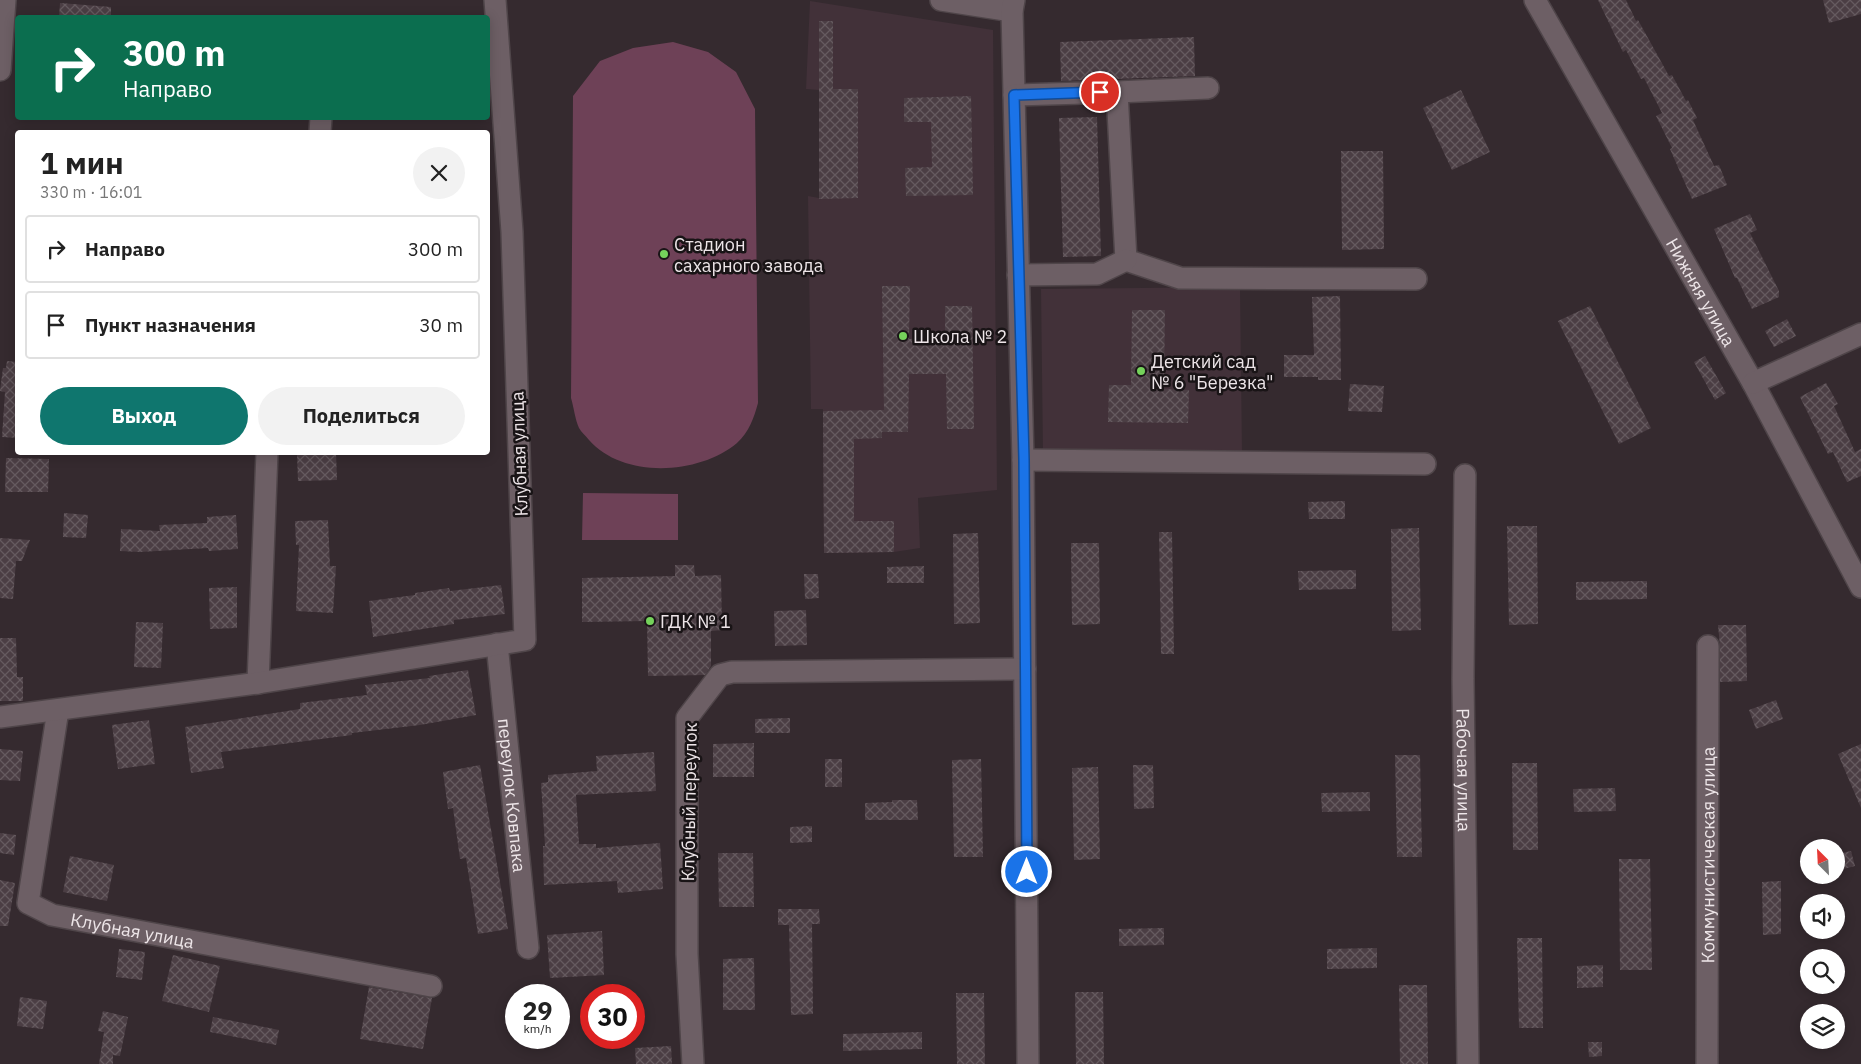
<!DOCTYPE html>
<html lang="ru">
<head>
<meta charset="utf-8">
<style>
  :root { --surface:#fff; --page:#f2f2f2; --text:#222; --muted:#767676; --line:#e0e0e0; --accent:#0f766e }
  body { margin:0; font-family:"IBM Plex Sans",sans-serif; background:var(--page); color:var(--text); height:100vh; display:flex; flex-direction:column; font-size:19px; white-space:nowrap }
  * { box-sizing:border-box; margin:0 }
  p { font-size:16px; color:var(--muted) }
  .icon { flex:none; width:28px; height:28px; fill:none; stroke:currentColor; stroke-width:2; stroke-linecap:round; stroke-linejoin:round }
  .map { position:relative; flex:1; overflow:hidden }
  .drawer { position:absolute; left:15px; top:130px; width:475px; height:325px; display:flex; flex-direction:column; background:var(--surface); border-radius:5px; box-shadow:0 2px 12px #0003 }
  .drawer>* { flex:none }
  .top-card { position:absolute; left:15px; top:15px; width:475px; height:105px; border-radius:5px; box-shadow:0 2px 12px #0003; background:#0b6e4f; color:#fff; overflow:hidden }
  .needle { width:32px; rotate:336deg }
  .controls { position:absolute; left:1800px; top:839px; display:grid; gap:10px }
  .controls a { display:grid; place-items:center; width:45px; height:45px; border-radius:50%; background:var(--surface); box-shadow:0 2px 12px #0003; font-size:25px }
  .speed { position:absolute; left:505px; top:984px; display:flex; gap:10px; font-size:25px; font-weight:700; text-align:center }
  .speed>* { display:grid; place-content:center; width:65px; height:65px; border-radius:50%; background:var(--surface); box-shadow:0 2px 12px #0003; line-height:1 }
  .speed small { font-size:12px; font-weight:400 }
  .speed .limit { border:8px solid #d22; background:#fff; color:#111 }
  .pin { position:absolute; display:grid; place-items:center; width:42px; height:42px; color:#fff; margin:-21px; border:2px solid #fff; border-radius:50%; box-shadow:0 1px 5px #0007 }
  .me { position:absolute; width:55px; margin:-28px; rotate:0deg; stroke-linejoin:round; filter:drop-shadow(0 0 4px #0008) }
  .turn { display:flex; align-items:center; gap:18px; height:105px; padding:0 25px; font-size:22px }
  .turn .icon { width:65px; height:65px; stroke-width:2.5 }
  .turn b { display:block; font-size:35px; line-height:42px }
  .round { display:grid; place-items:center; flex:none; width:52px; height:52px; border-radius:26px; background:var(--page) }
  .overview { display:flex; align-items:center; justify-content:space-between; height:85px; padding:0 25px }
  h1 { font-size:30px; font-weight:800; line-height:38px }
  .cta { display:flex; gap:10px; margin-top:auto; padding:10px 25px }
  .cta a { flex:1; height:58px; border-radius:30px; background:var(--accent); color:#fff; font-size:20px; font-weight:800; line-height:58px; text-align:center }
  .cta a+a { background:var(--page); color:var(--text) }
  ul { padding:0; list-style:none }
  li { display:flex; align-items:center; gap:15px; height:68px; margin:0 10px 8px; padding:0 15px; border:2px solid var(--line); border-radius:5px }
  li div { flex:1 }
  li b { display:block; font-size:19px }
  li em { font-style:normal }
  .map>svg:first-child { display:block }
</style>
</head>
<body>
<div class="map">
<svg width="1861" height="1064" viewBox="0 0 1861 1064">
  <defs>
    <pattern id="building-cross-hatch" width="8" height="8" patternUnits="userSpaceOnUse" patternTransform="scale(1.25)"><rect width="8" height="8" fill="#4b3e44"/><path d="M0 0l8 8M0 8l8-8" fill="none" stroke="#655a5f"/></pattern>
  </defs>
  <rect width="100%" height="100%" fill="#352a2f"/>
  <path fill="#423139" d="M810 1 993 30 997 490 918 498 920 548 894 552 824 553 823 409H811L808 196 819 198V90L806 89Z
    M1240 287 1242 453 1043 456 1041 289Z"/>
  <path fill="#6e4157" d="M673 42 708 52 736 72 755 109 758 403C754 418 749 432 737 443 699 475 623 479 589 440 586 436 581 432 579 428 575 419 574 408 571 398L573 96 600 61 633 48Z
    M583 493 678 494V540H582Z"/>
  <path fill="url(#building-cross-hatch)" d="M1598 0H1626L1636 21 1638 20 1669 76 1672 75 1686 101 1688 100 1697 118 1693 120 1714 166 1719 165 1727 185 1692 199 1670 149 1672 148 1656 116 1662 113 1644 78 1641 79 1626 50 1623 52Z
    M1823 0H1861V14L1829 23Z
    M60 3 111 7V18H59Z
    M819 21H833V89H858V198L819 199Z
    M1194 37 1195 76 1061 81 1060 42Z
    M1461 90 1490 152 1452 170 1423 108Z
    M971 96 973 195 906 196 905 168 932 167 931 122H904V98Z
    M1097 117 1101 256 1063 257 1059 118Z
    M1341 151H1383L1384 249 1342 250Z
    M1750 214 1757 230 1750 233 1779 291V297L1752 309 1737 278H1735L1714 229Z
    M882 286H910L909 339 945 338V306H972L974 429H947L946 374H909L908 432H882V438L854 439V521H894V552L824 553 823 411 884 410Z
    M1340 296 1341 380H1318V377H1284V355H1314L1312 297Z
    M1590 306 1651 428 1619 444 1558 321Z
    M1132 310H1165L1164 389 1189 390 1188 423 1108 422 1109 385H1131Z
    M1787 319 1796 336 1774 347 1765 331Z
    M1705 356 1726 393 1715 400 1694 362Z
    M7 361 18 362V438L2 437 5 392 0 391 3 368H6Z
    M1826 383 1838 404 1834 406 1855 452 1861 449V476L1847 482 1833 452 1828 454 1800 397Z
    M1350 384 1384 386 1382 412 1348 411Z
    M336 453 337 480 298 481 297 454Z
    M6 458 49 459 48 492H5Z
    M1345 501V519H1309L1308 502Z
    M64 513 88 515 86 538 63 537Z
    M236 515 238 549 209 551 208 548 140 552 120 551 121 529 160 531 159 525 207 523V517Z
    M328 520 330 566H336L333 613 296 611 299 545H296L295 521Z
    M1507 526H1537L1538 624 1509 625Z
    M1419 528 1421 630 1392 631 1391 529Z
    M1159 532H1172L1174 654H1161Z
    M978 533 980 623 954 624 953 534Z
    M0 538 30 540 22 561H16L13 599 0 598Z
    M1071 543H1099L1100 624 1072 625Z
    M675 565H694L695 576 721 575 722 630 711 631V666L705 675 648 676 647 621 582 622V578L675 576Z
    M924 566V583H887V567Z
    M1356 570V589L1299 590 1298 571Z
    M804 574H818L819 598 805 599Z
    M1647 581V599L1576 600V582Z
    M501 585 505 614 454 620V624L373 637 369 601 415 595V593L449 588 450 591Z
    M237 587V628L210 629 209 588Z
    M806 610 807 645 775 646 774 611Z
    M136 622 163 623 161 668 134 667Z
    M1718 625H1746L1747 681 1720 682V646Z
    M0 638H16L17 677H23V701H0Z
    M468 670 476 715 420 725 352 733V735L221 752 224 768 191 773 185 727 300 709V703L367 695 365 685 430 678 429 676Z
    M1776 700 1783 719 1756 729 1749 710Z
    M790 718V733H755V719Z
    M149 720 155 764 118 769 112 725Z
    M754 743V777H713V744Z
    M1861 744V808L1838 754Z
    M0 749 23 751 20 781 0 780Z
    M654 752 656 791 576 795 579 844H596V848L660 843 663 889 618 893 617 881 544 885 543 846H545L541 783 548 782V775L597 771 596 756Z
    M1395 755H1420L1422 857H1397Z
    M825 759H842V787H825Z
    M981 759 983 857H954L952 760Z
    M1512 763H1537L1538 850H1513Z
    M480 765 508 929 478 934 466 858 460 859 453 808 448 809 443 772Z
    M1133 765H1153L1154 808 1134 809Z
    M1098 767 1100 859 1074 860 1072 768Z
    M1615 788 1616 811 1574 812 1573 789Z
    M1370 792V811L1322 812 1321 793Z
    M892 800H917L918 820H865V803L892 802Z
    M812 826V842L790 843V827Z
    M0 833 16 835 14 855 0 853Z
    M1851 851 1855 866 1836 871V854Z
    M718 853H753L754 907H719Z
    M70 856 114 865 107 901 63 892Z
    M1619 859H1650L1652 970H1620Z
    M0 880 15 883 8 926H0Z
    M1781 881V934L1763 935 1762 882Z
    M778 909H819L820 924H812L813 1014 791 1015 789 925H778Z
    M1164 928V945L1119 946V929Z
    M602 931 604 975 550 978 547 935Z
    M1517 938H1542L1543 1028H1519Z
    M1377 948V968L1327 969V949Z
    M119 949 145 952 142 980 116 977Z
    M173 955 220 966 209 1012 162 1001Z
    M754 958 755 1010H723V959Z
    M1603 965V987L1577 988V966Z
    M1399 985H1427L1428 1064H1400Z
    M369 987 432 998 423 1049 360 1039Z
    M1075 992H1103L1104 1064H1076Z
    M956 993H984L985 1064H957Z
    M20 997 47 1001 43 1029 17 1026Z
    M103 1011 128 1017 120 1056 113 1055V1064H99L104 1032 98 1031Z
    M213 1017 279 1030 276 1045 210 1032Z
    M922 1032V1049L843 1051V1034Z
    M1588 1042H1602V1056L1589 1057Z
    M671 1046 672 1064H636L635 1048Z"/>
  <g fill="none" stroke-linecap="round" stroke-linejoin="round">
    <g stroke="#4f4549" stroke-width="24">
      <g id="minor">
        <path d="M941 0 1012 11"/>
        <path d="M1014 0 1012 11 1023 460 1028 1064"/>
        <path id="s1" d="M1535 0 1753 383 1861 587"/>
        <path d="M0 70 5 0"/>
        <path d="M1117 92 1208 88"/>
        <path d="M1014 95 1117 92 1126 260 1180 278 1416 279"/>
        <path d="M320 132 321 118"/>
        <path d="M1018 275 1097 274 1126 260"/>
        <path d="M1753 383 1861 334"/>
        <path d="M1023 460 1425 464"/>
        <path id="s2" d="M1465 475 1463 679 1468 1064"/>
        <path id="s3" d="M497 644 528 948"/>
        <path d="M258 683 267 452"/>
        <path id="s4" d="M58 710 28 903 52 915 431 986"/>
        <path d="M0 717 258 683 525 640 512 232 495 0"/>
        <path d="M693 1064 687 954V718L720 675 732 672 1025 669"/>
        <path id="s5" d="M1707 1064 1708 646"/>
      </g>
    </g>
    <use href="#minor" stroke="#6d5f65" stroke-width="21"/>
  </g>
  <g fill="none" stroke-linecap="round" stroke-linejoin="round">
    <g stroke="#114b97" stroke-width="12">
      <path id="route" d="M1027 872 1024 460 1014 95 1100 92"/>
    </g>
    <use href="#route" stroke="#1a73e8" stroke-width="9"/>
  </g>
  <g fill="#75d25b" stroke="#191416" stroke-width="2">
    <circle cx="664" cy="254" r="5"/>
    <circle cx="903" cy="336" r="5"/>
    <circle cx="1141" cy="371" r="5"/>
    <circle cx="650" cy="621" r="5"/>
  </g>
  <g text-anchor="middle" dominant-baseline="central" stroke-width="5" stroke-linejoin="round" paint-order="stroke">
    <g font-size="18" fill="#ede5e8" stroke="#191416" text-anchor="start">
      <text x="674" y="244">Стадион<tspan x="674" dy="21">сахарного завода</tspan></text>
      <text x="913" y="336">Школа № 2</text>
      <text x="1151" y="361">Детский сад<tspan x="1151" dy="21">№ 6 "Березка"</tspan></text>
      <text x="660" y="621">ГДК № 1</text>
    </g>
    <g font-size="18" fill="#ede5e8" stroke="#191416">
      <text stroke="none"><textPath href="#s1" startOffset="336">Нижняя улица</textPath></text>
      <text transform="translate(519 454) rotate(-92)">Клубная улица</text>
      <text stroke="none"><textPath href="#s2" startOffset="295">Рабочая улица</textPath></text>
      <text stroke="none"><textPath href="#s3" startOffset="152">переулок Ковпака</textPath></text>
      <text transform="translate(689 802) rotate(-89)">Клубный переулок</text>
      <text stroke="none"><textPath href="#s5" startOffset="209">Коммунистическая улица</textPath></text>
      <text stroke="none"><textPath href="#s4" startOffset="304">Клубная улица</textPath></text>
    </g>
  </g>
</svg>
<div class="controls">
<a><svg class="needle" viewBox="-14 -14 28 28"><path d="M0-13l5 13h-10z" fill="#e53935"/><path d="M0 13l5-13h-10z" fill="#767676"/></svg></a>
<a><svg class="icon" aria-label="sound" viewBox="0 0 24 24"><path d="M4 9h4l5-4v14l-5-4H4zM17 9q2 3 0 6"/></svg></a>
<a><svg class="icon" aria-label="search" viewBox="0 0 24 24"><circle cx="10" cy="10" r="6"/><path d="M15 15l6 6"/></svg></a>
<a><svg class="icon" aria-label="layers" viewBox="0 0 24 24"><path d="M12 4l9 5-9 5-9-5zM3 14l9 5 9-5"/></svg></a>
</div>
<div class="speed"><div>29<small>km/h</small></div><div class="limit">30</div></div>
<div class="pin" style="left:1100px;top:92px;background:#d93025"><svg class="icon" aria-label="arrive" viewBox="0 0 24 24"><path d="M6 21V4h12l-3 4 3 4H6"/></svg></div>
<svg class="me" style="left:1027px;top:872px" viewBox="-20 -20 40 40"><circle r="17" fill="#1a73e8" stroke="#fff" stroke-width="3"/><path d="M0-11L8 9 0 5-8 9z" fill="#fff"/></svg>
<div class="top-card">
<div class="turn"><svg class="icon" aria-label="right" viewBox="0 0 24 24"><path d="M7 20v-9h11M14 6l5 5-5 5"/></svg><div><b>300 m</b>Направо</div></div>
</div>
<section class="drawer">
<div class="overview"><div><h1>1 мин</h1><p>330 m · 16:01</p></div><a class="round"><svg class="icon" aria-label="close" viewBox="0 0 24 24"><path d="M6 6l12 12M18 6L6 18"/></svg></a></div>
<ul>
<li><svg class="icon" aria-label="right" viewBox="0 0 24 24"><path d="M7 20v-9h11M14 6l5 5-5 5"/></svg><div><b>Направо</b></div><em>300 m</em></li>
<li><svg class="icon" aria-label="arrive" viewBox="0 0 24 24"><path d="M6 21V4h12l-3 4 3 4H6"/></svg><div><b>Пункт назначения</b></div><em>30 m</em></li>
</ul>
<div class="cta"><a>Выход</a><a>Поделиться</a></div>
</section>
</div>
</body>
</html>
